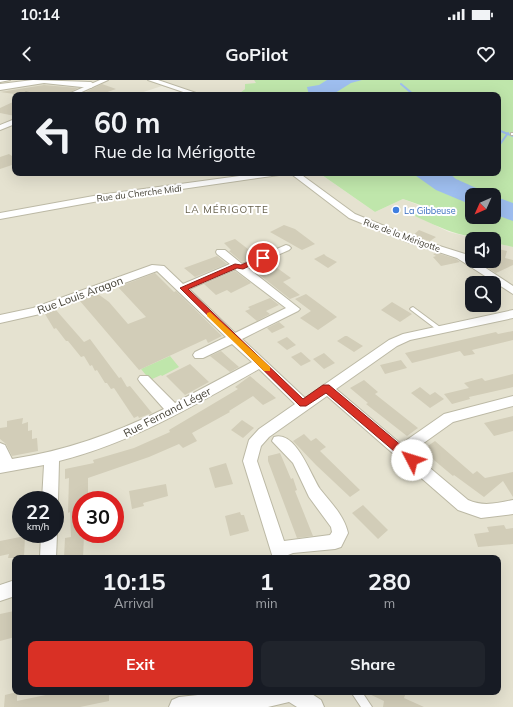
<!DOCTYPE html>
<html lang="en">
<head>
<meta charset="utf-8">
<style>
  :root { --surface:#171b24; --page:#20242c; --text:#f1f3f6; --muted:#9ea1a6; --accent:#d93025 }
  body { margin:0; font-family:Mulish,sans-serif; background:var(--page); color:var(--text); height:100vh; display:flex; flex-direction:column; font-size:15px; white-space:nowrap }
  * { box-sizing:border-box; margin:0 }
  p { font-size:13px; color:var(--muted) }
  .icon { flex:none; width:22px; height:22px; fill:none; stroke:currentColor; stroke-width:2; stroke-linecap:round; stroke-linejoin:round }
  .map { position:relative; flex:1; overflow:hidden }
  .details { position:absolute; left:12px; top:475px; width:489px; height:140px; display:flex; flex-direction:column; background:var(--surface); border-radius:8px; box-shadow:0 4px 16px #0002 }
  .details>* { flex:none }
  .hud { position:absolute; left:12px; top:12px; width:489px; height:84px; border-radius:8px; box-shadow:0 4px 16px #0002; background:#171b24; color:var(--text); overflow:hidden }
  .needle { width:26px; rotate:225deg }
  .controls { position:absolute; left:465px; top:108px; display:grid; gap:8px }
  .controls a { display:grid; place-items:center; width:36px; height:36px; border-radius:8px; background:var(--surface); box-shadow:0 4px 16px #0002; font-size:20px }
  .speed { position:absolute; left:12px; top:411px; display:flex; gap:8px; font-size:20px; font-weight:700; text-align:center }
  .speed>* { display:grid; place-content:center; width:52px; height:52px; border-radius:50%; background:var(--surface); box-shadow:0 4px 16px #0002; line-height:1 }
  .speed small { font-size:10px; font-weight:400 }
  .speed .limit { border:6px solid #d22; background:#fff; color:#111 }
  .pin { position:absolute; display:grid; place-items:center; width:34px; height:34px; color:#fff; margin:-17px; border:2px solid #fff; border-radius:50%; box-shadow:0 1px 4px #0007 }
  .me { position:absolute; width:44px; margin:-22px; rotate:310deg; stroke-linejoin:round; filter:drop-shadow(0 0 3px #0008) }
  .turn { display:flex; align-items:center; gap:14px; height:84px; padding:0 16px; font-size:18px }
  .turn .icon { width:52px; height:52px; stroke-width:2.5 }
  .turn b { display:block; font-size:28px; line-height:34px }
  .eta { display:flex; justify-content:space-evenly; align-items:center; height:68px; text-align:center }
  .eta b { font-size:24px; font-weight:700; line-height:28px }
  .button { display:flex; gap:8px; margin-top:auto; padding:8px 16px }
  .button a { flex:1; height:46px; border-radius:8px; background:var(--accent); color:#fff; font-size:16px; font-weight:700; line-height:46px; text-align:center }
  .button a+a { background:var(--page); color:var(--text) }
  .status { display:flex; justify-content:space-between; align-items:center; height:28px; padding:0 20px; background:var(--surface); direction:ltr }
  .status svg { height:11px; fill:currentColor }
  header { display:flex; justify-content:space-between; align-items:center; height:52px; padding:0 16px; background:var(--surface); font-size:18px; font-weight:700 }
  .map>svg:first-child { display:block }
</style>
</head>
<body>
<div class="status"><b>10:14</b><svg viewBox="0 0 49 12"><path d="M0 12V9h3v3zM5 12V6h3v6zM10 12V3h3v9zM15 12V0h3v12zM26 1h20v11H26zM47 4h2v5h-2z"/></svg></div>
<header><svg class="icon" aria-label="back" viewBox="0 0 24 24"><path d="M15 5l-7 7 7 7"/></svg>GoPilot<svg class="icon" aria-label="heart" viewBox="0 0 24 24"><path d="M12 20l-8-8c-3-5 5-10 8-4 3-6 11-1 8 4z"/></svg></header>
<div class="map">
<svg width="513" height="627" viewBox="0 0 513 627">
  <rect width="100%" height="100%" fill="#f1efe2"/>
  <path fill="#e5e2d0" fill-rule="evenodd" d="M0 0H254L257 3 246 5 245 9 241 12 224 15H195L162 6 134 15H15V93H319L375 132 403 119 426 128 414 135 449 152 478 159H472V181H494V163L513 167V627H0ZM472 203H494V225H472ZM21 420H55V454H21ZM81 420H115V454H81ZM15 478H498V612H15Z"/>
  <path fill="#bfe6ab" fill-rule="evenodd" d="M254 0H513V167L494 163V159C464 159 440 148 413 135L426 127 403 119 375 132 319 93H498V15L233 14 241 12 245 9V4L256 3ZM472 115H494V137H472Z
    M170 276 179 287 162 296 161 295 150 300 141 289Z"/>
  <path fill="#9ebeef" d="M327 0H362L351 3 335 13 336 15H309L307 7 319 5Z
    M412 93H449L456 99 492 115H472V125L436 110Z
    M494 116 513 123V141L494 134Z"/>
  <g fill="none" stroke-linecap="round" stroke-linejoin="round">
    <path stroke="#9ebeef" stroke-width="2" d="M401 4 414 15
      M498 50 513 56
      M498 67 508 53"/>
  </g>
  <path fill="#d2cdb8" d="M102 4 116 9 99 15H79Z
    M44 5 78 8 65 15H34L26 11 22 15 0 12Z
    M15 21V36L0 33V28Z
    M9 74 15 78V84L0 89V77Z
    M284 145 295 149 315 164 302 170 270 152Z
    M419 150 436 157 430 161 412 156Z
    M235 159 248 169 253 168 261 174 242 182 229 171 231 170 224 163Z
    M498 169 507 171 505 178 513 180V185L496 193 485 186 494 181Z
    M437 173 456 179 460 182 441 186 433 177 436 176 433 174Z
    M324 174 326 176 337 182 328 188 314 179Z
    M217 176 227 184 195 197 184 188Z
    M269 180 270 181 269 182 291 198 283 202 300 215 290 219 251 188Z
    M235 191 251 203 231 213 227 210 216 215 204 204Z
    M155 193 174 212 176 211 222 256 208 263 206 259 139 290 80 221 98 214 109 222 128 244 146 237 118 207Z
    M306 214 321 225 337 237 318 250 300 238 311 231 295 219Z
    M270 218 279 225 266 231 270 234 257 241 245 231 250 229 248 227Z
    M392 222 412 234 400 242 381 230Z
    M56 230 84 262 90 259 119 298 121 297 127 307 130 306 152 333 139 338 138 336 134 338 114 308 111 309 107 303H105L97 290 95 291 92 285 90 286 84 276 81 277 68 261H66L56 248 54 249 45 234Z
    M279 242 285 247 272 253 267 248Z
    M513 251V260L472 270 475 274 464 276 460 271 412 283 405 273 496 252 498 254Z
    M345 256H347L363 266 354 272 337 261Z
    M287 257 296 265 287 270 277 262Z
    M221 271 231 280 239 287 230 292 210 276Z
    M301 272 311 281 301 286 291 277Z
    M324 273 335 283 324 289 313 279Z
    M401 280 407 288 385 294 380 285Z
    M190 284 209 302 185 315 166 296Z
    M513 294V307L469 317 470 319 452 324 444 314 469 308 464 303 482 298 485 301Z
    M250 296 276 318 263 325 253 316 229 331 230 332 192 353 197 361 183 368 179 364 149 377 88 398V420H81V455H84L83 478H64L65 458 71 457 70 432 68 433 69 398 65 399V389L94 383 93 380 134 368 170 352 169 350 238 309 235 307Z
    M364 300 378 312 375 314 418 348 407 356 366 324 368 323 350 308Z
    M420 307 430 315 435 312 444 319 430 328 411 313Z
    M513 336V351L494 356 484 343Z
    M23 338 22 344 28 342V351L32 350V359L37 358 38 371 12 376 6 364 0 359V348L7 347V341Z
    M242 340 254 348 243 358 231 350Z
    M304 354 311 361 316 358 326 367 320 371 360 410 350 417 316 385 293 361Z
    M435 361 473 394 477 391 485 398 513 392V417L503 401 484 417 454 395 453 396 422 370Z
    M280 373 291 399 293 398 297 410 295 411 313 456 297 458 268 381V376Z
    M226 383 233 404 215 408 209 388Z
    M166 404 168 416 143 423 144 426 132 429 129 411Z
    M363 425 388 450 378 459 352 433Z
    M240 432 241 435H244L249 451 230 456 225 436Z
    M504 445 506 449 513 448V464L478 467 474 454 489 452 487 447Z
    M25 456 24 478H8L9 474 0 476V461Z
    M14 531 15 557 0 561V534Z
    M17 612V621L60 612H109V621L80 627H4L5 615Z
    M365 612H406L404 618 424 627H383L384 621Z"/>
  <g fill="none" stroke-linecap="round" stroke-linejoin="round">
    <g stroke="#bcb9a5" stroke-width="2">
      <path id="service" d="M0 0H10L0 2Z
        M511 53H513V55H511Z
        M413 227 444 250 445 251 444 252H440L411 230 410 229 411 228Z
        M351 612H362L372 627H361Z"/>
    </g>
    <g stroke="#bcb9a5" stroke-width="2">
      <path id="minor" d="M100 0H108L75 15H66Z
        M148 0H158L202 15H192Z
        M26 12 32 14 33 15H23Z
        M15 39V44L0 50V45Z
        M262 93H283L279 95 99 121 0 139V133L99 115Z
        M290 93H299L355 134 414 158 465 174 472 179V181H475L513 206V214L457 178 408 162 349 138Z
        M286 165 289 166 291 168 289 170 248 188 300 229 298 231 242 259 305 318 389 260 403 254 513 230V238L410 260 397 266 336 309 401 364 444 334 513 316V326L453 342 411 372 468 420C483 427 498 423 513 420V434L481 438 458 430 327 316 269 357 261 366 257 381 284 461 330 455 332 452 331 447 309 417 293 383 272 361 274 357C296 350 311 396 320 409 331 423 344 435 348 453L341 467 335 469 293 473 288 475 289 478H273L243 381 249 360 259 349 295 324 259 289C195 325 131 363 59 381L58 420 55 425V420H42L44 385 0 393V363L5 365 12 379C65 371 116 353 164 329L140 302 138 299 140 296H148L175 323 252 282 232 264 203 278H195L193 275 195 272 226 257 157 191 40 234 0 243V235L33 228 152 185 164 186 183 204 230 184 217 174 216 172 217 170H225L242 184ZM236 189V190L286 228 235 253 189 209Z
        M55 450 57 454 56 478H40L41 454H55Z
        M15 500V516L0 521V505Z
        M226 612H309L321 620 324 627H297L289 622 268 627H169L172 620 179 617Z"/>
    </g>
    <g stroke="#bcb9a5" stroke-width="2">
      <path id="tertiary" d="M33 0 91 2 95 5 91 8 44 3 0 10V4Z"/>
    </g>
    <use href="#service" fill="#fff" fill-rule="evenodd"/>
    <use href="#minor" fill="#fff" fill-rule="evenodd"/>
    <use href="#tertiary" fill="#fff" fill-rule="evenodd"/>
  </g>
  <path fill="#d93025" stroke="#8d1f18" d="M261 176 267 178 243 189 237 188 188 209 303 319 323 305H329L415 377 417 380 415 383H408L326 313 306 326H300L180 208 235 184 241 185Z"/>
  <path fill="#f59e0b" d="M210 232 270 287V291H264L207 236V233Z"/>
  <circle fill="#3f7fe0" stroke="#fff" stroke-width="1.5" cx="396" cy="130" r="4"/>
  <g text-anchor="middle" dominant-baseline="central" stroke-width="4" stroke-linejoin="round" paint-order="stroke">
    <g font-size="9" fill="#423f33" stroke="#fff">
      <text transform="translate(139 113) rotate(-7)">Rue du Cherche Midi</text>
      <text transform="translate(402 155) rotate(20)">Rue de la Mérigotte</text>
    </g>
    <g font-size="9" fill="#366cbe" stroke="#fff" text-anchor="start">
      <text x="404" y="130">La Gibbeuse</text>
    </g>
    <g font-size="10" letter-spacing="1" fill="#655f4a" stroke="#fff">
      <text x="227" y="129">LA MÉRIGOTTE</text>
    </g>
    <g font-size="11" fill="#423f33" stroke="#fff">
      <text transform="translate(80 215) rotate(-20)">Rue Louis Aragon</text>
      <text transform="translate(167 332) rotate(-27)">Rue Fernand Léger</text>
    </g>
  </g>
</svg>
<div class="controls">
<a><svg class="needle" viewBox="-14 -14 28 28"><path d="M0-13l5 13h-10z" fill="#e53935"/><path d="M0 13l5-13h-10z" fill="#9ea1a6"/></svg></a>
<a><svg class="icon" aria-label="sound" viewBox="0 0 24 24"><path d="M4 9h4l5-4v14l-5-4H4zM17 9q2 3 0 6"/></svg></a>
<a><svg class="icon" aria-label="search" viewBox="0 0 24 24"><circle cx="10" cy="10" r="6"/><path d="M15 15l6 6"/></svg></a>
</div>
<div class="speed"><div>22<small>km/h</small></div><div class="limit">30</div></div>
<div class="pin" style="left:263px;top:178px;background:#d93025"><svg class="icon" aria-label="arrive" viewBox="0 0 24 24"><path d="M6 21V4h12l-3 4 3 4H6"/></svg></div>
<svg class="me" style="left:412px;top:380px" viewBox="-20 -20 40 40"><circle r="19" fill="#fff"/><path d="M0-13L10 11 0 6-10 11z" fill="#d93025"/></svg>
<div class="hud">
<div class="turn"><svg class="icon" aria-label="left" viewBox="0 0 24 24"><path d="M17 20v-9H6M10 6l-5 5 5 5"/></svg><div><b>60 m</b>Rue de la Mérigotte</div></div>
</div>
<section class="details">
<div class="eta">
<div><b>10:15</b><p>Arrival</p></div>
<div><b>1</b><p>min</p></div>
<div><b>280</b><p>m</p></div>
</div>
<div class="button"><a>Exit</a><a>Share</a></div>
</section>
</div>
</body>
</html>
